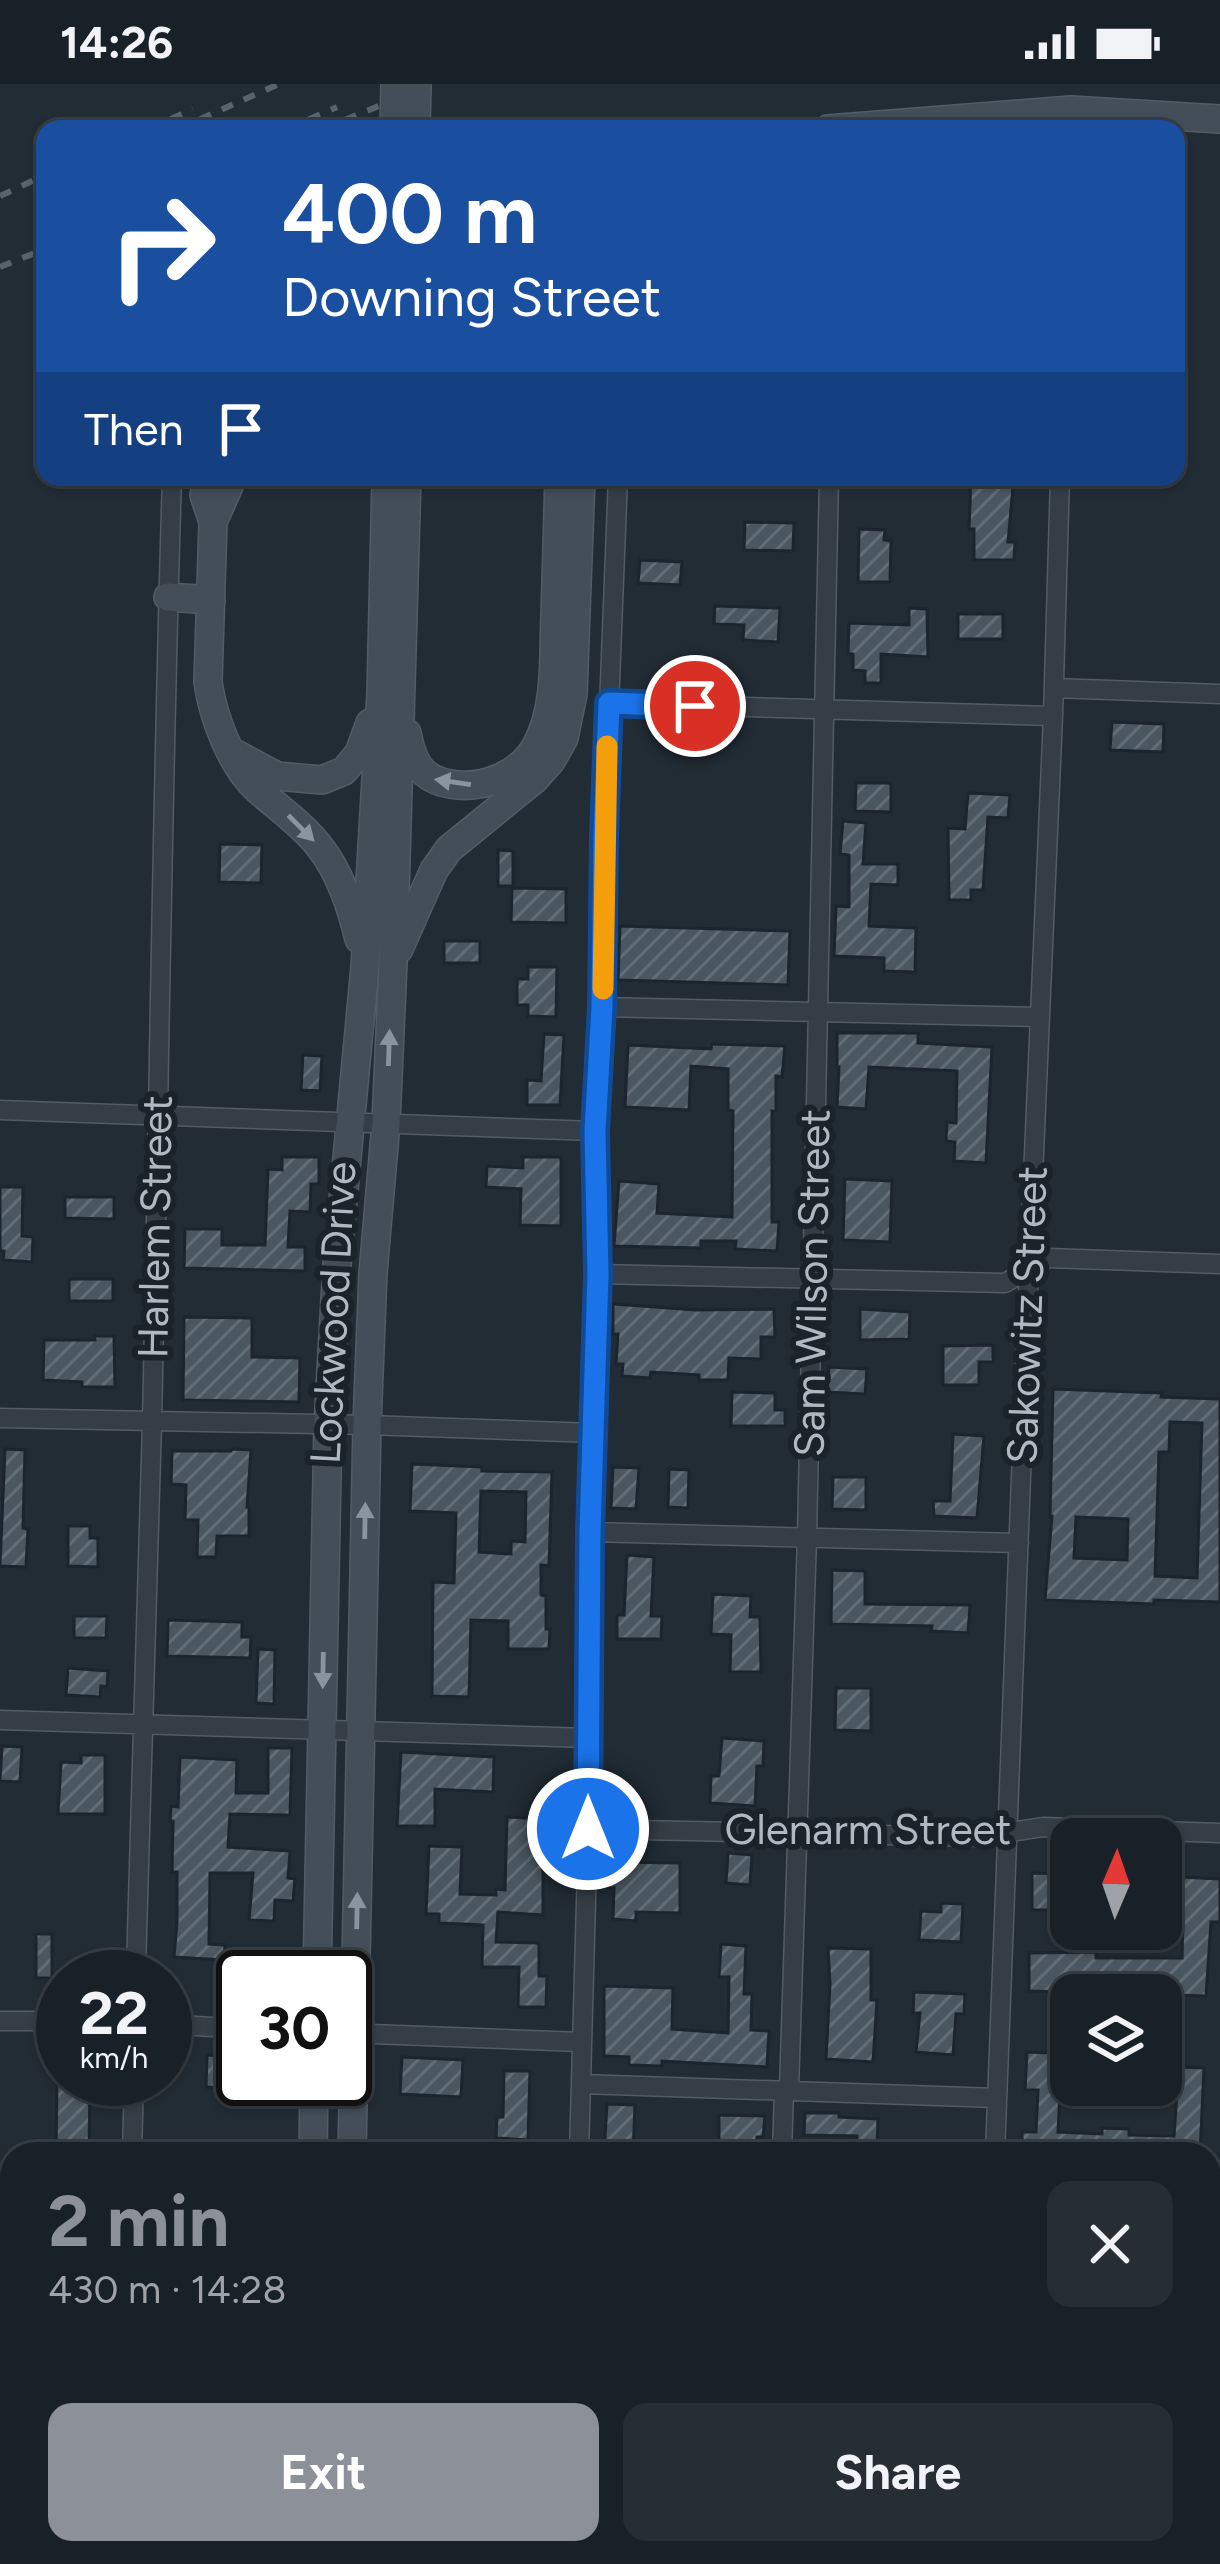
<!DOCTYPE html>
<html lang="en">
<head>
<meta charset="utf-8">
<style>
  :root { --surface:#192128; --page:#262e34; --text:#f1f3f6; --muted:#9fa3a8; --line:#373e45; --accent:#8c9099 }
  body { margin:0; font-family:Figtree,sans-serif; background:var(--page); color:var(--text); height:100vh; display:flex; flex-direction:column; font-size:45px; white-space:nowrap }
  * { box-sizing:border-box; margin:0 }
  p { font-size:39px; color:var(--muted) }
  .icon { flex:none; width:66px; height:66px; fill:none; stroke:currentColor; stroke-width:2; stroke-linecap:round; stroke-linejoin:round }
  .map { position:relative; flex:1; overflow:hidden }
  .panel { position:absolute; left:0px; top:2058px; width:1221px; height:423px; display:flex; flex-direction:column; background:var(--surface); border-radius:36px 36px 0 0; box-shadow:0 3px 9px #0004,0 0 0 3px var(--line) }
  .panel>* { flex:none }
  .top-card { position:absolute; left:36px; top:36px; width:1149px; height:366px; border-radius:24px; box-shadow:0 3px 9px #0004,0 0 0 3px var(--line); background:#1a4fa0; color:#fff; overflow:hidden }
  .needle { width:78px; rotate:2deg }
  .fabs { position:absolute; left:1050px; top:1734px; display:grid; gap:24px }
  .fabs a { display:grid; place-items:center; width:132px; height:132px; border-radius:24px; background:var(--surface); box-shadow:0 3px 9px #0004,0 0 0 3px var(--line); font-size:60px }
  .speed { position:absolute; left:36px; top:1866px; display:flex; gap:24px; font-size:60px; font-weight:700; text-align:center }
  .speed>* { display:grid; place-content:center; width:156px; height:156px; border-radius:50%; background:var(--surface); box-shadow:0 3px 9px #0004,0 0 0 3px var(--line); line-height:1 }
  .speed small { font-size:30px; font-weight:400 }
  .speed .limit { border:6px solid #111; border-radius:18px; background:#fff; color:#111 }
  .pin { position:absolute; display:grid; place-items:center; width:102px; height:102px; color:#fff; margin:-51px; border:6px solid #fff; border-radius:50%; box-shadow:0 3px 12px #0007 }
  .me { position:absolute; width:132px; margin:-66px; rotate:0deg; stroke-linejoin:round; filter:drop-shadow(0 0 9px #0008) }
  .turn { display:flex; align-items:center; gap:42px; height:252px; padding:0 48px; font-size:54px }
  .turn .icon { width:156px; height:156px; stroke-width:2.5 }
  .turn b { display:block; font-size:84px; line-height:102px }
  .then { display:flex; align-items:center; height:114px; padding:0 48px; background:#0003; gap:24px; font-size:45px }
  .round { display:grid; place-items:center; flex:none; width:126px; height:126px; border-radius:24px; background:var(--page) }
  .head { display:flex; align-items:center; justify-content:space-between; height:204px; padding:0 48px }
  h1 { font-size:72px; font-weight:700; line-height:90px; color:var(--accent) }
  .cta { display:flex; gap:24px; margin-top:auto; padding:24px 48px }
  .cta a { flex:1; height:138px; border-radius:24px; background:var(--accent); color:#fff; font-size:48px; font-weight:700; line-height:138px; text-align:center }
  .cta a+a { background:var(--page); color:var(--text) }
  .status { display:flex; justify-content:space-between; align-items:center; height:84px; padding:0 60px; background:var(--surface); direction:ltr }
  .status svg { height:33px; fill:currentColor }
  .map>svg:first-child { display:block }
</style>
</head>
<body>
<div class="status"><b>14:26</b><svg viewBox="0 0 49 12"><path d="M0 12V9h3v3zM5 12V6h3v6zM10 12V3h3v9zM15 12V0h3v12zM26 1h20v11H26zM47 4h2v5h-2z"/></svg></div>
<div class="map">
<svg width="1220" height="2480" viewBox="0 0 1220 2480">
  <defs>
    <pattern id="building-hatch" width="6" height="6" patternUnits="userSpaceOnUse" patternTransform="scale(3)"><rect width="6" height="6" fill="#4a5761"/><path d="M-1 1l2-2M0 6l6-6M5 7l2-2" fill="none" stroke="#626d76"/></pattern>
  </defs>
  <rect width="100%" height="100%" fill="#212c35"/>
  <path fill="url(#building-hatch)" stroke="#1c252d" stroke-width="3" fill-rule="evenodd" d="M971 393H1014L1008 458H1015L1014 476H974V445H969Z
    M745 438 794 439 793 467 744 466Z
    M859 445 885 446 884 456 891 457 890 498H858Z
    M640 476 682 478 680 501 638 499Z
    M715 522 780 524 778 558 743 556 744 541 714 540Z
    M909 524 927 525 928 573 881 570V599H865V587L853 586V570H848L849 539 909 541Z
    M958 530H1003V555H958Z
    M1112 638 1164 640 1163 668 1110 666Z
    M856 699H891V728L855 727Z
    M968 709 1010 711 1008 734 988 733 983 806H971V816H949L948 744 965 745Z
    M843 737 866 739 863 780H898V801L871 800 869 842 916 844 915 888 884 887V874L834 872 836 822 849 823V771L840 770Z
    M220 760 262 761 261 799 219 798Z
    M498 766 513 767V802H498Z
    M512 804 566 805V839L511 838Z
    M620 842 790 847 788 901 618 896Z
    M444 857H480V879H444Z
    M528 883H557L556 933 528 932V921H517V895H528Z
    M837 949H918V959L992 963 986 1079 954 1077 955 1058 946 1057 947 1038 956 1039 957 987 869 983 866 1025 837 1023 839 983H837Z
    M544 950 564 951 560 1021H527V996L541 997Z
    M712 960 785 962 782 993 776 992V1027H772V1138H779L777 1167 735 1165 736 1157H701V1164L614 1162 619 1097 659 1100 657 1129 732 1133 733 1027 728 1026V985L691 982 689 1026 625 1023 628 961 711 965Z
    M303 971 322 972 320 1007 301 1006Z
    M282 1073H319V1100H311L310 1128 290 1127 288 1163H305V1187L184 1184 185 1145H222V1161H265L268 1085 282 1086Z
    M523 1073H561V1142L520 1141 521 1105 486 1103 487 1082 523 1084Z
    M845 1095 892 1097 890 1158 843 1156Z
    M0 1103H23L22 1152 33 1153 32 1178 3 1176 4 1167H0Z
    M65 1113H114V1135L65 1134Z
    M69 1195H113V1217H69Z
    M613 1220 696 1226 774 1225 775 1253H761V1275L729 1274 728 1296H699V1291L651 1288 650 1294 622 1292 623 1280H616L618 1250H613Z
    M860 1225 910 1228 909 1255 860 1256Z
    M184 1233 252 1234V1273L300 1274 299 1318 183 1316Z
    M95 1252H114L115 1303H82V1298L43 1296 44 1256H95Z
    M993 1261V1278H979V1301H943V1262Z
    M829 1283 867 1285 865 1310 827 1308Z
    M1053 1305 1162 1309 1161 1313 1220 1315V1518L1154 1516V1520L1045 1516 1052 1432H1050ZM1170 1338 1202 1339 1197 1494 1155 1492 1159 1368H1169ZM1076 1433 1128 1435 1127 1476 1074 1474Z
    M732 1308 775 1309V1326H785V1342H731Z
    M953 1350 984 1352 977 1434 934 1432 933 1417H950Z
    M5 1365 25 1366 23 1444 28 1445 26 1483 0 1482Z
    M232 1365 251 1366 247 1423H249V1452H217L216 1473H197L198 1436H185L186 1401 171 1400 172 1367H231Z
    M412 1380 482 1383V1387L552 1388 549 1482 541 1481V1511L546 1512V1545H550L549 1565H508V1537L471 1536 469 1613 432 1612 433 1498 454 1499 456 1429 410 1427ZM481 1407 526 1408 525 1458 511 1457V1470L479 1468Z
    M613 1383 639 1384 636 1425 611 1424Z
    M669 1385 689 1386 688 1424 668 1423Z
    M833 1393H866V1426L832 1425Z
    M68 1442H90V1454H98V1483L68 1482Z
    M627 1471 654 1473 651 1532H662L661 1555H617V1531H624Z
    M832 1486 865 1487V1520L970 1521 968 1549 931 1547 932 1542 831 1540Z
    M713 1510 751 1512 750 1533H760L761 1588H730L731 1551 711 1550Z
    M74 1532H107L106 1554H74Z
    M168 1536 242 1538V1553H251L250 1574 167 1572Z
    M258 1565 275 1566 274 1620 256 1619Z
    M68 1584 108 1587 107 1603 101 1602 100 1613 66 1611Z
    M836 1604H871V1647L835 1646Z
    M722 1654 764 1657 763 1682H757L755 1722 710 1719 711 1692H719Z
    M2 1662 22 1663 20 1698 0 1697Z
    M268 1664H292L290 1731 230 1730 228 1763 290 1767 288 1794 295 1795 293 1817 275 1816 274 1837 249 1836 253 1789H210L209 1860 225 1861 224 1876 174 1873 177 1838V1788H172L173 1737H170L171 1722 178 1723 180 1673 237 1676 236 1709H268Z
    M401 1668 494 1673 493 1708 435 1705V1742H397Z
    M81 1671H105V1730H58L61 1678 81 1679Z
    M507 1733 543 1735V1831L498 1828 496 1858 539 1859V1892H547L546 1923H518L519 1883H482L483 1841 439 1839V1830H426L429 1762 462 1763 460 1810 496 1811V1805L505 1806Z
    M728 1769 752 1771 750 1801 726 1799Z
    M610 1778 680 1779V1829L636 1828V1837L613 1835 614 1804H609Z
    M1032 1789 1064 1790 1063 1826H1032Z
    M1161 1792 1220 1795V1838H1211L1206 1912 1029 1907V1869L1096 1868V1874H1182L1183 1833 1161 1831Z
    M941 1819 963 1820 961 1858 919 1856 921 1827 941 1828Z
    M36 1850H52V1894H36Z
    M721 1860 746 1862 744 1910H752L751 1946 769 1947 767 1983 662 1977V1982L629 1981V1973L604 1972V1902L673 1904 672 1945 728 1949 729 1893H719Z
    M828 1864 871 1865V1916H877L873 1978 826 1975 830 1900Z
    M914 1908 965 1910 964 1930H956L953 1971 916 1968 920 1929H913Z
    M1027 1968 1071 1970V2009L1060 2008 1058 2048 1102 2050V2044L1129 2045V2051L1174 2052 1177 2010H1161V1982L1204 1984 1200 2070H1022V2048H1036L1038 2006H1025Z
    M207 1971 239 1972V2004L206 2003Z
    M402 1973 463 1976 461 2013 400 2010Z
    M504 1987H530L528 2056 496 2054 497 2033H503Z
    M57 1995H90L89 2070H56Z
    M607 2020 635 2021 633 2070H604Z
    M805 2029H839V2033L878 2035 877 2063 856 2062 857 2052 804 2051Z
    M719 2031 765 2032 763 2053H757L756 2061 719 2060Z"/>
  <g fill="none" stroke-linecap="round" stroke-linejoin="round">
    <g stroke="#525c64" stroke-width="21">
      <path id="minor" d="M1054 604 1220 610
        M609 619 1053 632
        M602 923 1039 933
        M0 1026 595 1047
        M599 1190 1005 1199 1048 1174 1220 1180
        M0 1334 367 1341 594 1349
        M590 1448 1019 1459
        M0 1636 589 1654
        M588 1745 979 1753 1043 1743 1220 1749
        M136 1893C140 1708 148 1523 152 1339 159 1023 162 708 172 393
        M0 1937H63
        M165 1940 243 1945
        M345 1949 581 1958
        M582 2000 997 2014
        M789 2005 807 1453 829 393
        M132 2070 134 1995
        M579 2070 588 1745 590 1448 599 1190 595 1047 602 923 604 751 618 393
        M782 2070 784 2005
        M995 2070 1029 1185 1053 632 1060 393
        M0 2240 12 2241
        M124 2480V2469
        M977 2480V2469"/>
    </g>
    <g stroke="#525c64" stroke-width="30">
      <path id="secondary" d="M828 45 1071 26 1220 35
        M208 393 204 411 213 438 208 598C213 633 231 682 258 706 278 724 302 740 319 762 340 788 351 823 359 855
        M213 438 233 393
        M168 513 211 516
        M407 649C412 676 420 695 450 700 483 706 522 690 537 660 557 622 553 574 555 532 556 486 558 439 559 393
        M236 670 277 692 322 696 344 687 359 669 370 639
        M399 865 434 786 449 765 535 695 551 677 564 654 573 610 581 393
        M317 1893 328 1341 337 1180 365 883 381 609 386 393
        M313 2070 314 1995
        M352 2070 367 1341 373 1189 386 1039 393 879 407 393
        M302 2480 303 2469
        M341 2480 342 2469"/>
    </g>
    <use href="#minor" stroke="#353e46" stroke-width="18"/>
    <use href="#secondary" stroke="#434e59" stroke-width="27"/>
    <path stroke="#57636d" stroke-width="6" stroke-dasharray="12 12" stroke-linecap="butt" d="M149 45 193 25
      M178 45 279 0
      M287 45 337 23
      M323 45 432 0
      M0 112 45 91
      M0 183 45 165"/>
    <g stroke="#525c64" stroke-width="30" stroke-linecap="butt">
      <path id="secondary-bridge" d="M394 45 395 0
        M416 45 417 0"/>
    </g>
    <use href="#secondary-bridge" stroke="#434e59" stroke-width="27"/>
  </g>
  <defs><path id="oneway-solid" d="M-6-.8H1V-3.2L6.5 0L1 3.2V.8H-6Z" transform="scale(3)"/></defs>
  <g fill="#89949e">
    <use href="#oneway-solid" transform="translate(453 698) rotate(-172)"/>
    <use href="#oneway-solid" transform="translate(301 744) rotate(45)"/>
    <use href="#oneway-solid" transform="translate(389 964) rotate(-88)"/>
    <use href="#oneway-solid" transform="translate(365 1437) rotate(-89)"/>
    <use href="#oneway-solid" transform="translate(323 1586) rotate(91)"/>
    <use href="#oneway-solid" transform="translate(357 1827) rotate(-89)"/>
  </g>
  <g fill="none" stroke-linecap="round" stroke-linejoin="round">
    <g stroke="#114b97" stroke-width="30">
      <path id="route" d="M588 1745 590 1448 598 1190 595 1047 602 923 604 751 609 619 695 622"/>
    </g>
    <use href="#route" stroke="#1a73e8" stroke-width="21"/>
    <path stroke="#f59e0b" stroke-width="21" d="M603 905 607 662"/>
  </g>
  <g text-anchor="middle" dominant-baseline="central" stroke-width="12" stroke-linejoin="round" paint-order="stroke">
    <g font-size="42" fill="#afb9c3" stroke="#1a232a">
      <text transform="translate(155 1143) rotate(-89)">Harlem Street</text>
      <text transform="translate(812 1199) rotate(-89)">Sam Wilson Street</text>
      <text transform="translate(333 1229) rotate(-87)">Lockwood Drive</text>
      <text transform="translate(1027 1231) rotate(-88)">Sakowitz Street</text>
      <text x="868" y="1745">Glenarm Street</text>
    </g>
  </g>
</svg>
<div class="fabs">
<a><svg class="needle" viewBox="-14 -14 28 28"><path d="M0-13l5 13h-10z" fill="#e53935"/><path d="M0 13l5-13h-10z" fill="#9fa3a8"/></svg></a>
<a><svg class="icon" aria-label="layers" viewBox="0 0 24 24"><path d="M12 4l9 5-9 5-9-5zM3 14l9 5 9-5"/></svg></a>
</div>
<div class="speed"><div>22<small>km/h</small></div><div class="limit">30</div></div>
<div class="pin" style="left:695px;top:622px;background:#d93025"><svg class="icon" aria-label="arrive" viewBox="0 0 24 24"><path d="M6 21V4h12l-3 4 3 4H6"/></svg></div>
<svg class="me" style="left:588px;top:1745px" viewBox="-20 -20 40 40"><circle r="17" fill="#1a73e8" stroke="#fff" stroke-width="3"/><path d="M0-11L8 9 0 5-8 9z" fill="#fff"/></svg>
<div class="top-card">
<div class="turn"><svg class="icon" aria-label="right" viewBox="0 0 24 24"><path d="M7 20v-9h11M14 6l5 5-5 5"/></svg><div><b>400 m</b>Downing Street</div></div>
<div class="then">Then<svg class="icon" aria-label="arrive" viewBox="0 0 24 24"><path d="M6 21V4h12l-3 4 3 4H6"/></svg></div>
</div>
<section class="panel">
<div class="head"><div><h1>2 min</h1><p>430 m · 14:28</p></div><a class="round"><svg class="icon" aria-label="close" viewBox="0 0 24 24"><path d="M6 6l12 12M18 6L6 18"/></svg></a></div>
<div class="cta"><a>Exit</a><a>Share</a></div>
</section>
</div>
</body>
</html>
